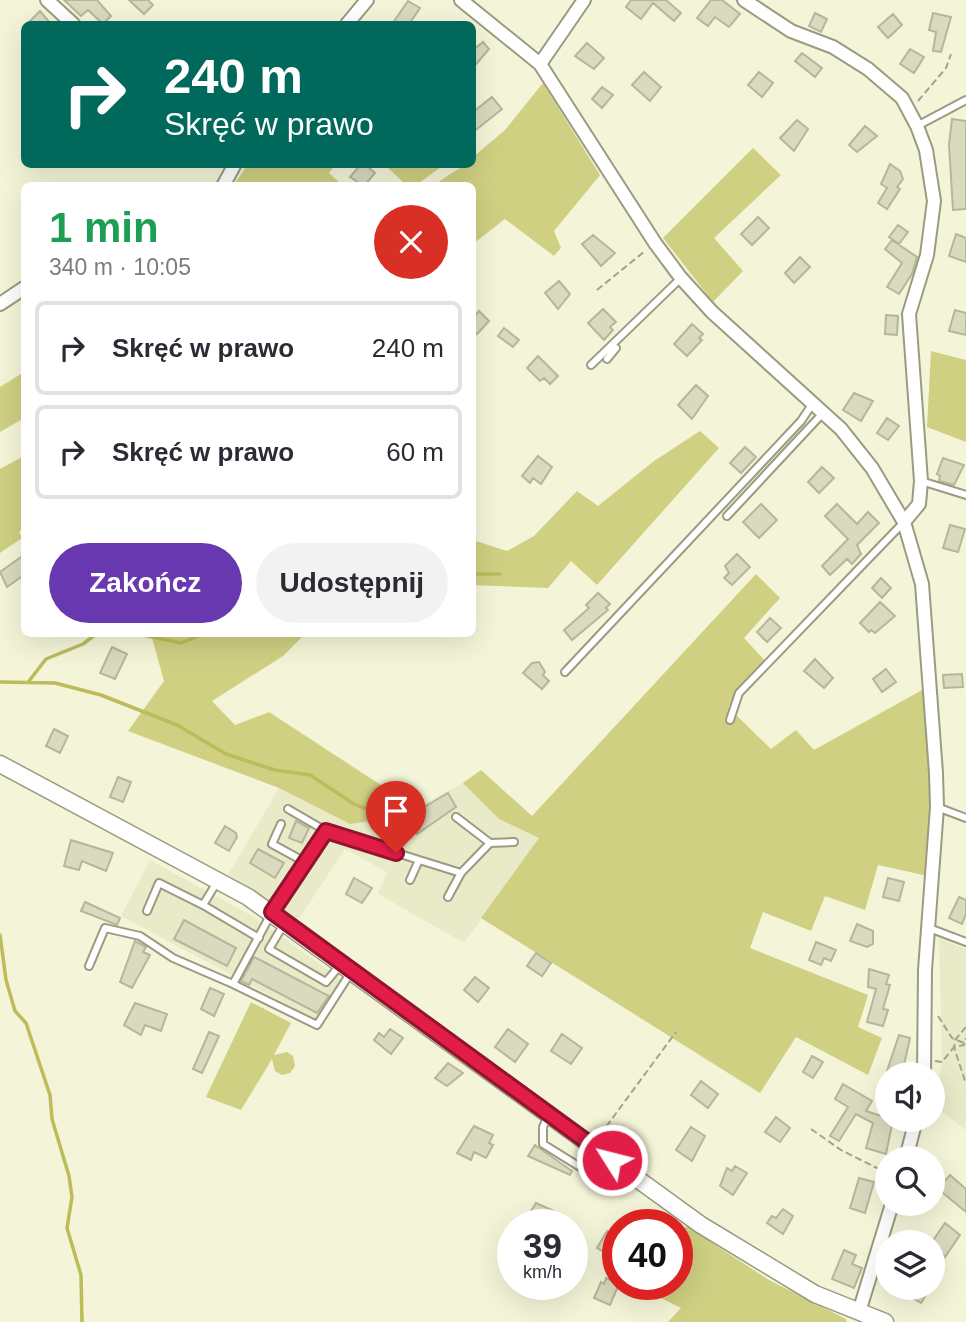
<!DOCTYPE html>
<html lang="pl">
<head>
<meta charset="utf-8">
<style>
  :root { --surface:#fff; --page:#f2f2f3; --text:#2b2b33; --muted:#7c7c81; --line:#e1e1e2; --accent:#6838b0 }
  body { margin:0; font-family:Arial,sans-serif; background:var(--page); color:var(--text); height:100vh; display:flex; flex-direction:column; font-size:26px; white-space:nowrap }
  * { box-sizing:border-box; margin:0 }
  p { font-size:23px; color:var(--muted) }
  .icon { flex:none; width:38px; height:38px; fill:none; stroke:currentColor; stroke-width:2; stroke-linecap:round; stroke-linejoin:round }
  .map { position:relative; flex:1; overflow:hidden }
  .panel { position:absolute; left:21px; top:182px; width:455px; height:455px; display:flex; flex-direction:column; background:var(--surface); border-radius:10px; box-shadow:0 7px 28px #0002 }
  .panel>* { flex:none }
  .banner { position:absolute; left:21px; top:21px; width:455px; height:147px; border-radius:10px; box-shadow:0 7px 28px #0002; background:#00695c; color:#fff; overflow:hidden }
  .fabs { position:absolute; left:875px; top:1062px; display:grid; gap:14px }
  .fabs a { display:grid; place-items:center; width:70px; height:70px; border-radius:50%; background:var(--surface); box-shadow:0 7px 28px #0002; font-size:35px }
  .speed { position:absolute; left:497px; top:1209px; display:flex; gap:14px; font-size:35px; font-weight:700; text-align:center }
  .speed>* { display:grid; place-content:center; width:91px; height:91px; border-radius:50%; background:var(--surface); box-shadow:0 7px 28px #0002; line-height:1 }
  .speed small { font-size:18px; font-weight:400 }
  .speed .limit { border:10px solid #d22; background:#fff; color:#111 }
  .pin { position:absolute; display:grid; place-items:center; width:60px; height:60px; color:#fff; margin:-72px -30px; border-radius:50% 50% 50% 0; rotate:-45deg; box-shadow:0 0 7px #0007 }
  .pin .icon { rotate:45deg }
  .me { position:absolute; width:77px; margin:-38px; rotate:306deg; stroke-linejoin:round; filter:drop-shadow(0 0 5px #0008) }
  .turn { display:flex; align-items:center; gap:24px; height:147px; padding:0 28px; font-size:32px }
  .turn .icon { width:91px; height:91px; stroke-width:2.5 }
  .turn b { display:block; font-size:49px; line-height:60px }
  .round { display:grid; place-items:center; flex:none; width:74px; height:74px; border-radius:37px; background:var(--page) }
  .summary { display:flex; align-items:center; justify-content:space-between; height:119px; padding:0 28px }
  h1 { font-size:42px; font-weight:800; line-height:52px; color:#1e9e55 }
  .action { display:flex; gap:14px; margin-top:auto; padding:14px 28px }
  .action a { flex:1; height:80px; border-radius:42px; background:var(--accent); color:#fff; font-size:28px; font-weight:800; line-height:80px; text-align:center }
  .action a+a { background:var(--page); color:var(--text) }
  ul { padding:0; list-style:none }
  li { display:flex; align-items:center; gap:21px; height:94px; margin:0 14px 10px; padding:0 14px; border:4px solid var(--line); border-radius:10px }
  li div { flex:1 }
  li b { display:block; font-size:26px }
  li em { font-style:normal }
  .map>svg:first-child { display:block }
</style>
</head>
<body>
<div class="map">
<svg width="966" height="1322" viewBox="0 0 966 1322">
  <rect width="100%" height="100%" fill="#f4f5d8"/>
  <path fill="#e9eac7" d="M463 783 499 819 539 838 464 943 378 894 387 872 345 849 298 920 228 875 279 788 350 824 399 817Z
    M150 860 254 917 341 979 316 1020 121 916Z
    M939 938 966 949V1130L934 1106 942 1062Z"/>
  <path fill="#cfd082" d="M543 83 600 175 554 231 561 248 554 256 505 219 473 244 472 186 434 185 464 165 472 164 473 157 505 130Z
    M753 148 781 175 714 238 743 271 713 302 663 238Z
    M247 165H335L329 173 342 185H234Z
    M385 165H444L416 185H406Z
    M931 351 966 360V442L927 427Z
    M24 372V418L0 432V387Z
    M700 431 719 448 597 585 571 561 548 588 473 585V540L507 551 534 536 577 491 598 506 654 461Z
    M24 456V527L19 532 22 538 0 553V469Z
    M756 574 780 598 744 638 768 664 728 707 771 749 796 730 814 750 924 689 933 770 928 876 878 865 865 910 825 896 811 931 763 912 750 948 868 995 858 1027 882 1038 868 1075 796 1037 760 1093 481 918 539 838 499 819 463 783 481 770 532 816Z
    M151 634H305L283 656 212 701 235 725 269 712 416 808 399 817 350 824 279 788 128 731 164 681Z
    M251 1002 291 1023 274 1055 287 1052 293 1056 295 1066 290 1073 282 1075 275 1071 272 1059 241 1110 206 1097Z
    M686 1226 769 1280 846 1319 847 1322H668L681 1308 653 1294 658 1285 677 1284V1244Z"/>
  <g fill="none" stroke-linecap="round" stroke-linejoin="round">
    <path stroke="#bcbc5a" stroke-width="3.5" d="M472 574H500
      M138 634 181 643 203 634
      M29 681 46 659 83 644 96 634
      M0 682 55 683 101 695 177 725 226 754 275 770 310 775 354 804 379 814 407 811
      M0 935 6 980 15 1011 26 1023 50 1095 52 1119 69 1176 72 1197 67 1228 81 1275 82 1322"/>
  </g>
  <path fill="#d9dabe" stroke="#b5b69b" stroke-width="2" d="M64 0H97L111 16 103 24 88 10 81 16Z
    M129 0H148L153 5 144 14Z
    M631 0H666L681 13 674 21 653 3 641 19 626 7Z
    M711 0H722L740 14 729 27 715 17 708 26 697 18Z
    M408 1 420 8 414 17 409 24H392Z
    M40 11 51 24H27Z
    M815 13 827 19 821 32 809 26Z
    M933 13 951 17 941 52 933 51 936 32 929 30Z
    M893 14 902 25 888 38 878 27Z
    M483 42 489 49 472 69V51Z
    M587 43 604 58 594 69 575 56Z
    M910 49 924 57 914 73 900 64Z
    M802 53 822 68 815 77 795 61Z
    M644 72 661 87 650 101 632 85Z
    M759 72 773 83 762 97 748 85Z
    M602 87 613 95 602 108 592 99Z
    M492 97 502 109 472 133V113Z
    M952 119 966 121V209L953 210 949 145Z
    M797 120 808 129 794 151 780 138Z
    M865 126 877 136 857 152 849 145Z
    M361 164H365L375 173 364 186 350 177Z
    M890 164 900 171 903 179 897 187 900 189 887 209 878 203 887 188 881 184Z
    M758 217 769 228 752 245 741 234Z
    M898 225 908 232 899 244 889 237Z
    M956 234 966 238V262L949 256Z
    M593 235 615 253 601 266 582 244Z
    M892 240 917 257 912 274 899 294 887 287 902 263 885 249Z
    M800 257 810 267 794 283 785 273Z
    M559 281 570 294 558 309 545 293Z
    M603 309 616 322 610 327 613 330 604 340 588 323Z
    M955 310 966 313V335L949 331Z
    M479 311 489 321 477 334 472 329V319Z
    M886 315 898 316 897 335 885 334Z
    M692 324 703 334 699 338 702 340 687 356 674 344Z
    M504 328 519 340 513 347 498 336Z
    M538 356 558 376 550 384 544 378 540 381 527 368Z
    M696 385 708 396 692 419 678 405Z
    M854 393 873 401 861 421 843 410Z
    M887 418 899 426 888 440 877 433Z
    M745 447 756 457 741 473 730 463Z
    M538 456 552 467 541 484 533 478 530 483 522 476Z
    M943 458 964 465 954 485 939 481 940 476 937 474Z
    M822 467 834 478 819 493 808 482Z
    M761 504 777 520 759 538 743 522Z
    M837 504 857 524 868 512 879 523 857 545 861 554 852 564 847 559 830 575 822 566 848 539 825 516Z
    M950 525 965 529 958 552 943 548Z
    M737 554 750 567 732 585 724 578 729 573 725 566Z
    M24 555V575L7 587 0 572Z
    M881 578 891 588 882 598 872 588Z
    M598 593 610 604 606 608 608 610 572 640 564 630 589 608 586 605Z
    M880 602 895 616 875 633 871 630 869 632 860 623Z
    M770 618 781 628 767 642 757 632Z
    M112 647 127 654 115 679 100 673Z
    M815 659 833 678 824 688 804 671Z
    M539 662 545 672 543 675 549 681 542 689 523 673 532 663Z
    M886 669 896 682 882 692 873 679Z
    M962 674 963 687 944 688 943 675Z
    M54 729 68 736 60 753 46 746Z
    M118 777 131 782 123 802 110 797Z
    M448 793 456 807 417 834 407 817Z
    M296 821 309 828 302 843 289 838Z
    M225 826 236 833 237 837 229 851 215 843Z
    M71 840 113 853 106 871 82 861 79 870 64 866Z
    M258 849 284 863 275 878 250 863Z
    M354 878 372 888 362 903 346 894Z
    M888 878 904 882 899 901 883 897Z
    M959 897 966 900V914L962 924 949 918Z
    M85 902 120 918 117 925 81 911Z
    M184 920 236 948 227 966 174 939Z
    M857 924 873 931V944L867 947 850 941Z
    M135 941 146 947 143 952 150 955 132 988 120 982Z
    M816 942 836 950 831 961 824 958 821 965 809 960Z
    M536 953 551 963 542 976 527 966Z
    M254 957 262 961 329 996 317 1013 252 979 249 985 241 981Z
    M869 969 889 975 886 984 890 985 883 1009 888 1010 883 1026 867 1022 876 989 868 987Z
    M475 977 489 988 478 1002 464 990Z
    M210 988 224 994 214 1016 201 1009Z
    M135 1003 167 1014 161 1031 145 1025 141 1035 124 1025Z
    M390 1029 403 1038 391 1054 374 1040 379 1033 384 1037Z
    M508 1029 528 1044 515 1062 495 1047Z
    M209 1032 219 1036 202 1073 193 1069Z
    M562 1034 582 1048 571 1064 551 1051Z
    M899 1035 910 1038 902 1074 887 1071Z
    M812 1056 823 1062 813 1078 803 1072Z
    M448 1063 463 1073 447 1086 435 1078Z
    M701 1081 718 1094 708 1108 691 1095Z
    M843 1084 872 1101 866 1111 893 1120 886 1154 866 1148 873 1123 856 1114 839 1141 830 1136 848 1107 835 1099Z
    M776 1117 790 1128 780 1142 765 1132Z
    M474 1126 493 1135 489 1143 493 1145 486 1158 474 1152 471 1160 457 1153Z
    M691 1127 705 1136 692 1161 676 1150Z
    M535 1145 572 1171 570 1175 528 1156Z
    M735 1166 747 1173 733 1195 720 1186 727 1168 732 1171Z
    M950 1175 966 1189V1212L938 1189Z
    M859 1178 874 1182 865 1213 850 1208Z
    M536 1203 554 1211 547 1225 524 1222Z
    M783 1209 793 1216 783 1234 767 1223 772 1216 776 1218Z
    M945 1223 960 1235 945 1257 932 1242Z
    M607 1231 618 1237 611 1256 597 1248Z
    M844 1250 856 1255 852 1264 862 1268 854 1288 832 1279Z
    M606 1278 619 1284 610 1305 594 1298 601 1282 604 1284Z
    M914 1288H930L921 1303 909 1296Z"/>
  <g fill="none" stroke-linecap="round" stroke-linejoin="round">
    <g stroke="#9a9b80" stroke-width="10">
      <path id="service" d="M917 126 966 100
        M607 359 616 348
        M591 365 681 278
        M921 481 966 495
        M727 516 823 413
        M565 672 801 421 813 403
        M730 720 739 693 903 523
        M937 807 966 818
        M288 809 326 831
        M281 824 272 844 305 862
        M490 843 514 842
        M410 880 419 860
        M217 882 203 905 259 938
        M448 897 461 873
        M147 911 159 883 203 905
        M284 924 269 949 326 982 341 964
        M929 928 966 942
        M89 966 105 928 140 936 173 958 233 984
        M351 972 317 1025 233 984 272 912 326 831 461 873 490 843 456 817
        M548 1116 543 1127V1144L593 1175 609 1162"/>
    </g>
    <g stroke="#9a9b80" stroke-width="16">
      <path id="minor" d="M47 0 73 24
        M461 0 540 64 655 243 681 278 712 312 841 429 872 468 904 522 922 584 936 773 937 807 925 970 924 1074
        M744 0 791 31 833 47 868 69 902 98 917 126 926 150 934 201 927 255 909 314 921 481 919 504 904 522
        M347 24 367 0
        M540 64 584 0
        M223 186 235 164
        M0 304 24 288
        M906 1158 916 1120
        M859 1312 892 1204"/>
    </g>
    <g stroke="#9a9b80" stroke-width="19">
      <path id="tertiary" d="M0 764 248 897 701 1225 815 1294 885 1322"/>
    </g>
    <path stroke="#a3a48e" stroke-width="2" stroke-dasharray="7 3.5" stroke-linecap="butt" d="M918 101 946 68 951 54
      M597 290 645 251
      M938 1016 952 1038 964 1043
      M966 1027 955 1040 954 1047 966 1084
      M935 1061 942 1062 954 1047 964 1045 966 1038
      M811 1129 841 1150 887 1173
      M600 1135 676 1032"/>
    <use href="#service" stroke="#fff" stroke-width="6"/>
    <use href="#minor" stroke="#fff" stroke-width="12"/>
    <use href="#tertiary" stroke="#fff" stroke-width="16"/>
  </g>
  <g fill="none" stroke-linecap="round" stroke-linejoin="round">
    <g stroke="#92132f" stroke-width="18">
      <path id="route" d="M396 853 326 831 272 912 612 1160"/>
    </g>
    <use href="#route" stroke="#e11d48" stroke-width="12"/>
  </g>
</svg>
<div class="fabs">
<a><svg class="icon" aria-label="sound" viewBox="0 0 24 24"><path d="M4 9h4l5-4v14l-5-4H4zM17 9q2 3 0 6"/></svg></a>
<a><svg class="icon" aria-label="search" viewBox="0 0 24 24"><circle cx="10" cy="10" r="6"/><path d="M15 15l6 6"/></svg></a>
<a><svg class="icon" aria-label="layers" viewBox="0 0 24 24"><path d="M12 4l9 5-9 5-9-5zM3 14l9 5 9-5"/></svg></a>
</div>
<div class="speed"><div>39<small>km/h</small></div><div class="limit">40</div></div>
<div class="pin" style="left:396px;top:853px;background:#d93025"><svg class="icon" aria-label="arrive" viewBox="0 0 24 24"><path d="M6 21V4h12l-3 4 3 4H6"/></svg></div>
<svg class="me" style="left:612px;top:1160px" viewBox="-20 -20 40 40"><circle r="17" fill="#e11d48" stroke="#fff" stroke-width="3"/><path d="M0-11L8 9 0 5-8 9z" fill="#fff"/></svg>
<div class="banner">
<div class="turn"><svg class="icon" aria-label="right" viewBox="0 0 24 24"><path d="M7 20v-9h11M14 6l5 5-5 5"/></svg><div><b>240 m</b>Skręć w prawo</div></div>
</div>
<section class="panel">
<div class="summary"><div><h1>1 min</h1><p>340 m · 10:05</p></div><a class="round" style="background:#d93025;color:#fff"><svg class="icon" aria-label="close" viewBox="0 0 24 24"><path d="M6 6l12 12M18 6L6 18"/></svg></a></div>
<ul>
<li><svg class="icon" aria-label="right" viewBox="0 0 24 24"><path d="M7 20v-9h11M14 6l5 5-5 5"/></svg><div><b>Skręć w prawo</b></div><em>240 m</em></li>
<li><svg class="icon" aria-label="right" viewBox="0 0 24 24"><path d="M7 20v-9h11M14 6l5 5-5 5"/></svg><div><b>Skręć w prawo</b></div><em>60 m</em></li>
</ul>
<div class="action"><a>Zakończ</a><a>Udostępnij</a></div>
</section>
</div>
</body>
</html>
